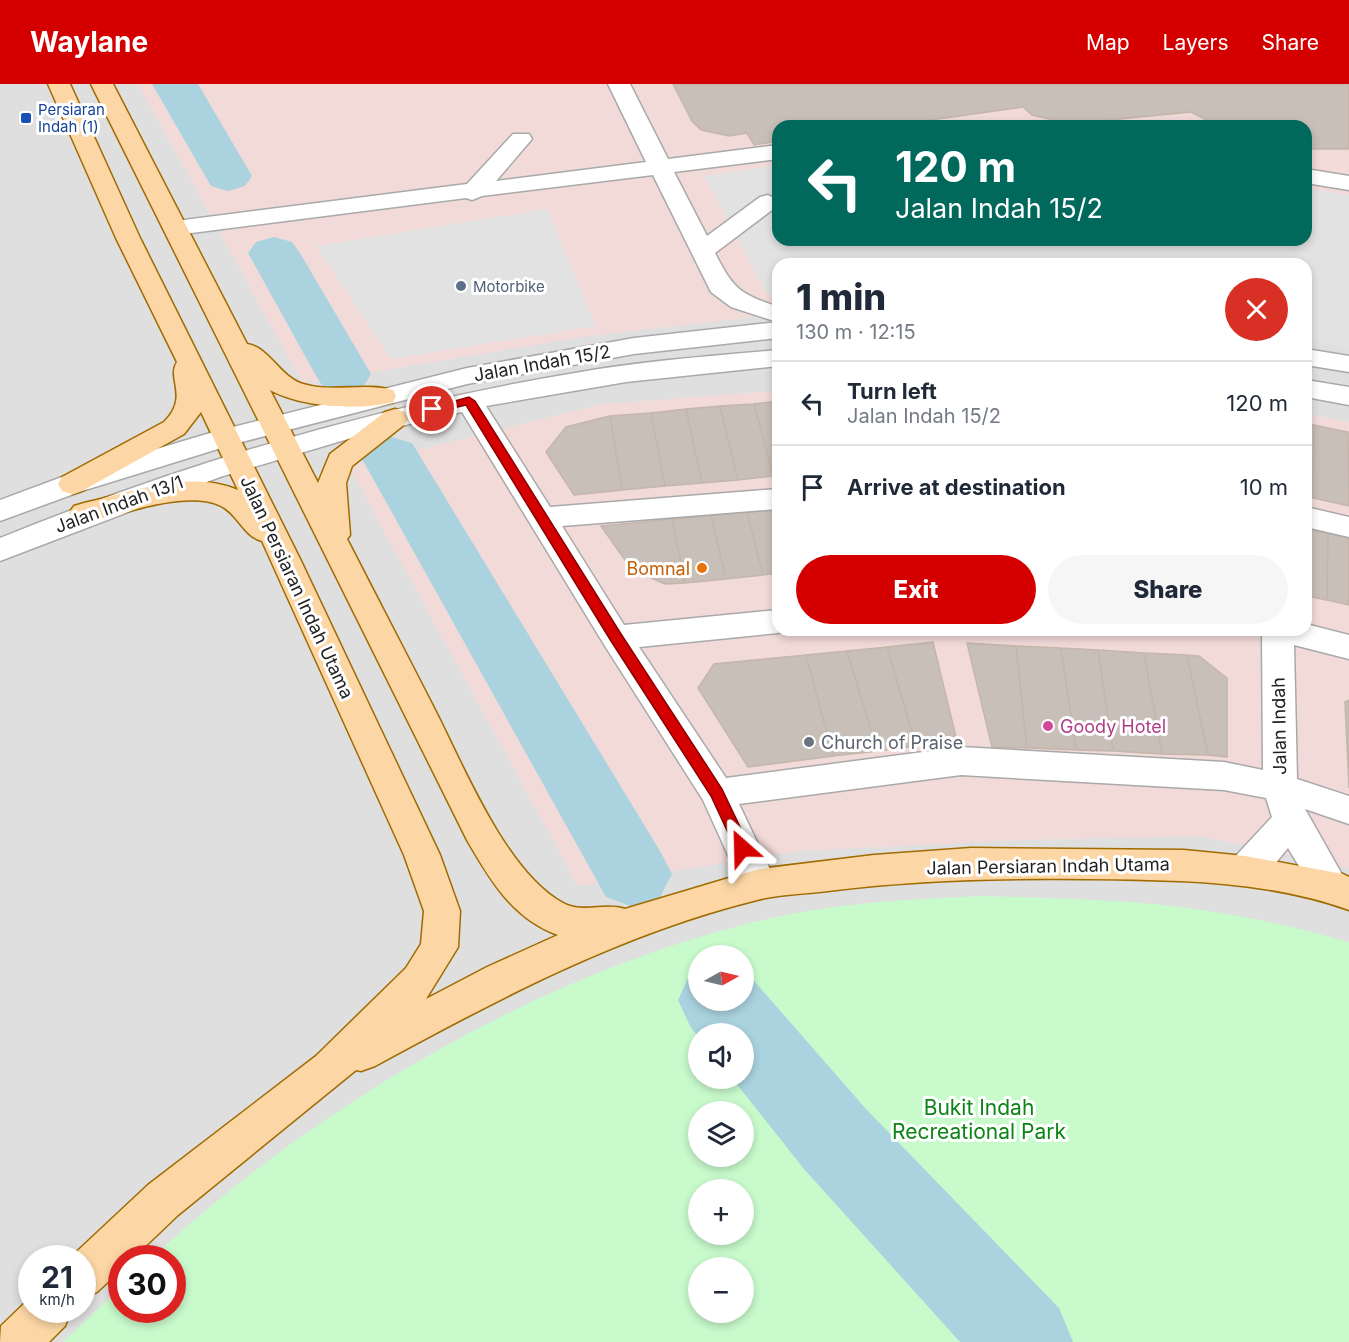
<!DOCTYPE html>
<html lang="en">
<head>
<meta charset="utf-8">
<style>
  :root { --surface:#fff; --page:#f6f6f7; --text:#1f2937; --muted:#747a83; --line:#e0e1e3; --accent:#d40000 }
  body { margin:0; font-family:Inter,sans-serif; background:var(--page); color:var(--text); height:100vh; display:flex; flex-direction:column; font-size:22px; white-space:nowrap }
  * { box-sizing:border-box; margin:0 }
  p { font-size:20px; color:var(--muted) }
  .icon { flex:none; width:33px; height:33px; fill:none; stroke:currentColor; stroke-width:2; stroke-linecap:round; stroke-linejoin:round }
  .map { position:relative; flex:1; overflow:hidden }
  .panel { position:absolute; left:772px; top:174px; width:540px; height:378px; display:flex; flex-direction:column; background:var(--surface); border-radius:18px; box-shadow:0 3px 9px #0003 }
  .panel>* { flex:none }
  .banner { position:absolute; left:772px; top:36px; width:540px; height:126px; border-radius:18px; box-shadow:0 3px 9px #0003; background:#00695c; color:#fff; overflow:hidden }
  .needle { width:39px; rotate:82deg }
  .buttons { position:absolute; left:688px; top:861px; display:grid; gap:12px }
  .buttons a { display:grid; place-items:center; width:66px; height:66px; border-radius:50%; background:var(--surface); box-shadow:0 3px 9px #0003; font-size:30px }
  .speed { position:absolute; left:18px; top:1161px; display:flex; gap:12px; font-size:30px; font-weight:700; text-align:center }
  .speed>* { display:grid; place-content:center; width:78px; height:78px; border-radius:50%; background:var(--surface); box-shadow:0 3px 9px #0003; line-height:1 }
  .speed small { font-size:15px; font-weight:400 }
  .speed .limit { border:9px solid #d22; background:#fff; color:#111 }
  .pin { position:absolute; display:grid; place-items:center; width:51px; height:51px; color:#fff; margin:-26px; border:3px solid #fff; border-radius:50%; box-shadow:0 2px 6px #0007 }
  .me { position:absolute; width:66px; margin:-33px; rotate:335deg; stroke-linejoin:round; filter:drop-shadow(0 0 4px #0008) }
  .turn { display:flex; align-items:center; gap:21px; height:126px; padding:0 24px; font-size:27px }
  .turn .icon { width:78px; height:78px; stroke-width:2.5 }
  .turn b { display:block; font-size:42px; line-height:51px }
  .round { display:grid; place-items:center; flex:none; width:63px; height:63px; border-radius:32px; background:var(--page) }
  .overview { display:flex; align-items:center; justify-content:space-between; height:102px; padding:0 24px }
  h1 { font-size:36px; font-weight:800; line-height:45px }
  .button { display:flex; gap:12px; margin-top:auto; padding:12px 24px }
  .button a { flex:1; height:69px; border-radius:36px; background:var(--accent); color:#fff; font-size:24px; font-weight:800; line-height:69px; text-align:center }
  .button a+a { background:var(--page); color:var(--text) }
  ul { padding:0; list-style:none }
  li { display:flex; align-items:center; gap:18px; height:84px; padding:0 24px; border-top:2px solid var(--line) }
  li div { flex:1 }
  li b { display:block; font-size:22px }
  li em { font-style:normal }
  header { display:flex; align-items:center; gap:36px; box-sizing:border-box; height:84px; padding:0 30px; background:var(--accent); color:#fff }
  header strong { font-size:28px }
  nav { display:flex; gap:33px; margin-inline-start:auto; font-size:21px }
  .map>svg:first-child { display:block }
</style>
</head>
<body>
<header>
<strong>Waylane</strong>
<nav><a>Map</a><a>Layers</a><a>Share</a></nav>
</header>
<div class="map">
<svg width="1349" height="1258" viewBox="0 0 1349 1258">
  <rect width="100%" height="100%" fill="#f2efe9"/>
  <path fill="#e0dfdf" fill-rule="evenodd" d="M0 0H1349V1258H0ZM778 42H1306V156H778ZM778 180H1306V546H778ZM699 872H744V916H699ZM699 950H744V994H699ZM699 1028H744V1072H699ZM699 1106H744V1150H699ZM32 1174H82V1226H32ZM122 1174H172V1226H122ZM699 1184H744V1228H699Z"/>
  <path fill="#f2dad9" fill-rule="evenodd" d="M138 0H1349V265L1307 257 1306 180H778V230L582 253 303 300ZM778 42H1306V156H778Z
    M778 307V546H1306L1307 330 1349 338V784L1200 752 1023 756 800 767 578 802 349 383 603 320Z"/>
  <path fill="#c8facc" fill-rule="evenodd" d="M979 812C1053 814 1128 815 1202 826 1252 833 1301 845 1349 858V1258H63L121 1203 122 1226H172V1174H152C320 1017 559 878 786 831 850 818 914 815 979 812ZM699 872H744V916H699ZM699 950H744V994H699ZM699 1028H744V1072H699ZM699 1106H744V1150H699ZM699 1184H744V1228H699Z"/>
  <path fill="#e2e2e2" d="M778 81V156H1306L1307 104 1349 111V265L1307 257 1306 180H778V214L766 208 704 92Z
    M547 125 596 242 391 275 316 162Z"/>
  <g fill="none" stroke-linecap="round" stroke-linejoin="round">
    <path fill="#aad3df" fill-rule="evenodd" d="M152 0H198L252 92 245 102 228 107 211 102Z
      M274 153 292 158 300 169 371 290 363 303 343 308 323 303 315 290 248 169 256 158Z
      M391 353 412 359 660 767 672 790 660 813 633 823 606 813 361 373 370 359Z
      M699 886V916H744V888L748 890 866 1025 1059 1224 1073 1258H960L804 1085 732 994H744V950H699V954L690 942 678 916 690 890Z"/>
  </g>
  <path fill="#c7bfb8" stroke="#c4b6ab" stroke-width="1.5" d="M673 0H1349V65H1306V42H1218L1191 28 1079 39 1062 38 1032 31 1023 23 888 42H778V57L754 61 747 49 729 52 701 46 692 37Z
    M778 317V392H773L754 320Z
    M754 320 773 392 738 396 720 322Z
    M720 322 738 396 702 399 686 325Z
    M686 325 702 399 665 402 651 329Z
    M651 329 665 402 622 406 610 332Z
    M610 332 622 406 574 411 546 368 566 343Z
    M1306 340 1314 341 1313 414 1306 413Z
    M1314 341 1348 348 1349 422 1313 414Z
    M778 425V489L763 491 747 428Z
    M747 428 763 491 726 495 711 432Z
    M711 432 726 495 685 499 672 435Z
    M672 435 685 499 665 500 632 486 601 442Z
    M1306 445 1328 450 1327 516 1306 512Z
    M1328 450 1349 454V521L1327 516Z
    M933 558 957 657 916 662 887 563Z
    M967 559 1016 562 1027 664 992 663Z
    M1016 562 1061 564 1076 666 1027 664Z
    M887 563 916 662 877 667 847 567Z
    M1061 564 1098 566 1113 667 1076 666Z
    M1098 566 1144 569 1162 670 1113 667Z
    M847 567 877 667 833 672 806 571Z
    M1144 569 1187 571 1208 671 1162 670Z
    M806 571 833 672 748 683 698 604 714 580Z
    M1187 571 1199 572 1227 594V673L1208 671Z
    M1349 616V704L1345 618Z"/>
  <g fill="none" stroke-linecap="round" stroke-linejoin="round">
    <g stroke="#a9a9a9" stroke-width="3">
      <path id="minor" d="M608 0H630L668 75 778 61V75L674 88 707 152 760 113 768 111 778 116 776 123 715 169C734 206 739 209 778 223V254L634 270 467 300 234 360 82 407 0 437V416L62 393 217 347 467 284 634 254 777 238 731 223 711 208 653 91 482 112 472 116 466 114 176 151 168 149 164 144 168 139 176 137 467 100 513 50H529L532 55 496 97 646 78Z
        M1306 85 1349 92V106L1306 99Z
        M1306 265 1349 272V288L1306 281Z
        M778 266V282L626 298 486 322 550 423 778 405V425L562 442 624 541 778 526V546H786L778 549 639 563 726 694 961 663 1224 678 1263 686 1262 546H1306V540L1349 551V575L1294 561 1297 695 1349 712V740L1305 725 1348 801 1343 812 1330 816 1317 812 1288 764C1272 782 1260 807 1232 798L1227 787 1232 776 1272 733 1266 714 1224 706 961 691 739 720 777 800 772 811 759 815 746 811 703 716 605 562 462 328 358 352 220 393 0 477V454C185 379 377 322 575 289 642 277 710 272 778 266Z
        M1306 296 1349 303V321L1306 313Z
        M1306 423 1349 433V453L1306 443Z"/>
    </g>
    <g stroke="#a06b00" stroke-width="3">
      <path id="major" d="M48 0H70L140 154 301 477 440 771 460 827 458 863 426 915 487 883 558 851C513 835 490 796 467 756L91 0H113L247 260C269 263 280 293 303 300 332 309 364 298 393 306L396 312 393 318C359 327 301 323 270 306L318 399 330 370 385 328 395 325 405 328 409 334 405 340 352 382 346 399 350 451 347 455C376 512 406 569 435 626 464 683 506 788 563 819 583 830 605 818 625 825L759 785 874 771 971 764 1184 766 1245 772 1343 790 1349 793V826C1266 796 1175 796 1087 795 999 794 915 796 828 807 805 810 780 810 757 816 620 850 498 915 375 982L361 987 356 986 178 1131 133 1174H122V1185L97 1208 82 1215V1174H70L148 1101 316 972 406 884 421 860 424 827 404 771 262 457C243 452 238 430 221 422 186 405 120 431 84 439L74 436 69 429 74 422 84 419C133 408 189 385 238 406L201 328 184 350 82 407 72 410 62 407 58 400 62 393 164 338C190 312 166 295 177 278L116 154Z
        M32 1212V1226H71L65 1242 49 1258H0L1 1242Z"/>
    </g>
    <use href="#minor" fill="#fff" fill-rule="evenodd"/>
    <use href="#major" fill="#fcd6a4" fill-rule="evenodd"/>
  </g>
  <path fill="#d40000" stroke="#8a0000" stroke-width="1.5" d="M469 313 475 317 621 550 722 705 750 764 747 768H737L711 712 611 557 466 321 432 329 426 325Z"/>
  <rect fill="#1a4fb4" stroke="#fff" stroke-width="2" x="20" y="28" width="12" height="12" rx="3"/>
  <circle fill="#5c6f8a" stroke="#fff" stroke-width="2" cx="461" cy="202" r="6"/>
  <circle fill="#e8710a" stroke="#fff" stroke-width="2" cx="702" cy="484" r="6"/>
  <circle fill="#d1479c" stroke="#fff" stroke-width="2" cx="1048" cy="642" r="6"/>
  <circle fill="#6b7280" stroke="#fff" stroke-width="2" cx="809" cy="658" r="6"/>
  <g text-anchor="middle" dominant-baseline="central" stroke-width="6" stroke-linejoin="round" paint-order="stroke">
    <g font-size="15" fill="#164399" stroke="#fff" text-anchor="start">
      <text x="38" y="25">Persiaran<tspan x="38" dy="17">Indah (1)</tspan></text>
    </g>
    <g font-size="15" fill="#4e5e75" stroke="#fff" text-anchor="start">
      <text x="473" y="202">Motorbike</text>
    </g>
    <g font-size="18" fill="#222" stroke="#fff">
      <text transform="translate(542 279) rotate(-10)">Jalan Indah 15/2</text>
      <text transform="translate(119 420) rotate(-20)">Jalan Indah 13/1</text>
      <text transform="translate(297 503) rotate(65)">Jalan Persiaran Indah Utama</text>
      <text transform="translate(1279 642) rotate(-91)">Jalan Indah</text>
      <text transform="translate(1048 782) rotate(-1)">Jalan Persiaran Indah Utama</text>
    </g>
    <g font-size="18" fill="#c56008" stroke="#fff" text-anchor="end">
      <text x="690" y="484">Bomnal</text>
    </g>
    <g font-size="18" fill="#b23c85" stroke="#fff" text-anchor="start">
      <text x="1060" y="642">Goody Hotel</text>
    </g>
    <g font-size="18" fill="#5b616d" stroke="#fff" text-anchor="start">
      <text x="821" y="658">Church of Praise</text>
    </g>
    <g font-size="21" fill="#0c8416" stroke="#fff">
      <text x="979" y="1023">Bukit Indah<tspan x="979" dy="24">Recreational Park</tspan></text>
    </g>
  </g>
</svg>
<div class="buttons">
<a><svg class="needle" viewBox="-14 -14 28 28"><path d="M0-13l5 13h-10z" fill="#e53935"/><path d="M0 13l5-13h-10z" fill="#747a83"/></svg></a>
<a><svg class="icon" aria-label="sound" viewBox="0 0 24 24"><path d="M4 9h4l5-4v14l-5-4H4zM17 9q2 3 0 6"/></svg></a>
<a><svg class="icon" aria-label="layers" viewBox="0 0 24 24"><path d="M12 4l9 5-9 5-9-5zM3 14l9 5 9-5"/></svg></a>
<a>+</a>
<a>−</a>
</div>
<div class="speed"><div>21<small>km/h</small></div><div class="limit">30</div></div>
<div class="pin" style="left:432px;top:325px;background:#d93025"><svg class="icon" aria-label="arrive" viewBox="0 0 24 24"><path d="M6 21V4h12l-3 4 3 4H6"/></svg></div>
<svg class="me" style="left:742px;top:764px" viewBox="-20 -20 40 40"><path d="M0-17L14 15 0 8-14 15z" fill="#d40000" stroke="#fff" stroke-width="4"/></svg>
<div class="banner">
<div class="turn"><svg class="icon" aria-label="left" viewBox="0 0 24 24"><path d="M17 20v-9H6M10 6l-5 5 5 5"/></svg><div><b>120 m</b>Jalan Indah 15/2</div></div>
</div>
<section class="panel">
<div class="overview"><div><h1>1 min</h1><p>130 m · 12:15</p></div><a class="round" style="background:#d93025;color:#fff"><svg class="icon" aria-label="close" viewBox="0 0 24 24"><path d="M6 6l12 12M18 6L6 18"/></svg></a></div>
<ul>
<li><svg class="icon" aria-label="left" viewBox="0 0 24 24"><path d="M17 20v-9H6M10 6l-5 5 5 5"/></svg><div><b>Turn left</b><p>Jalan Indah 15/2</p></div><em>120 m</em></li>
<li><svg class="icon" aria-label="arrive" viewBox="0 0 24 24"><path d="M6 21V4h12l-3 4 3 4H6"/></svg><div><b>Arrive at destination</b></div><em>10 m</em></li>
</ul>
<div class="button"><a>Exit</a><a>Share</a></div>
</section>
</div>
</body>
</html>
